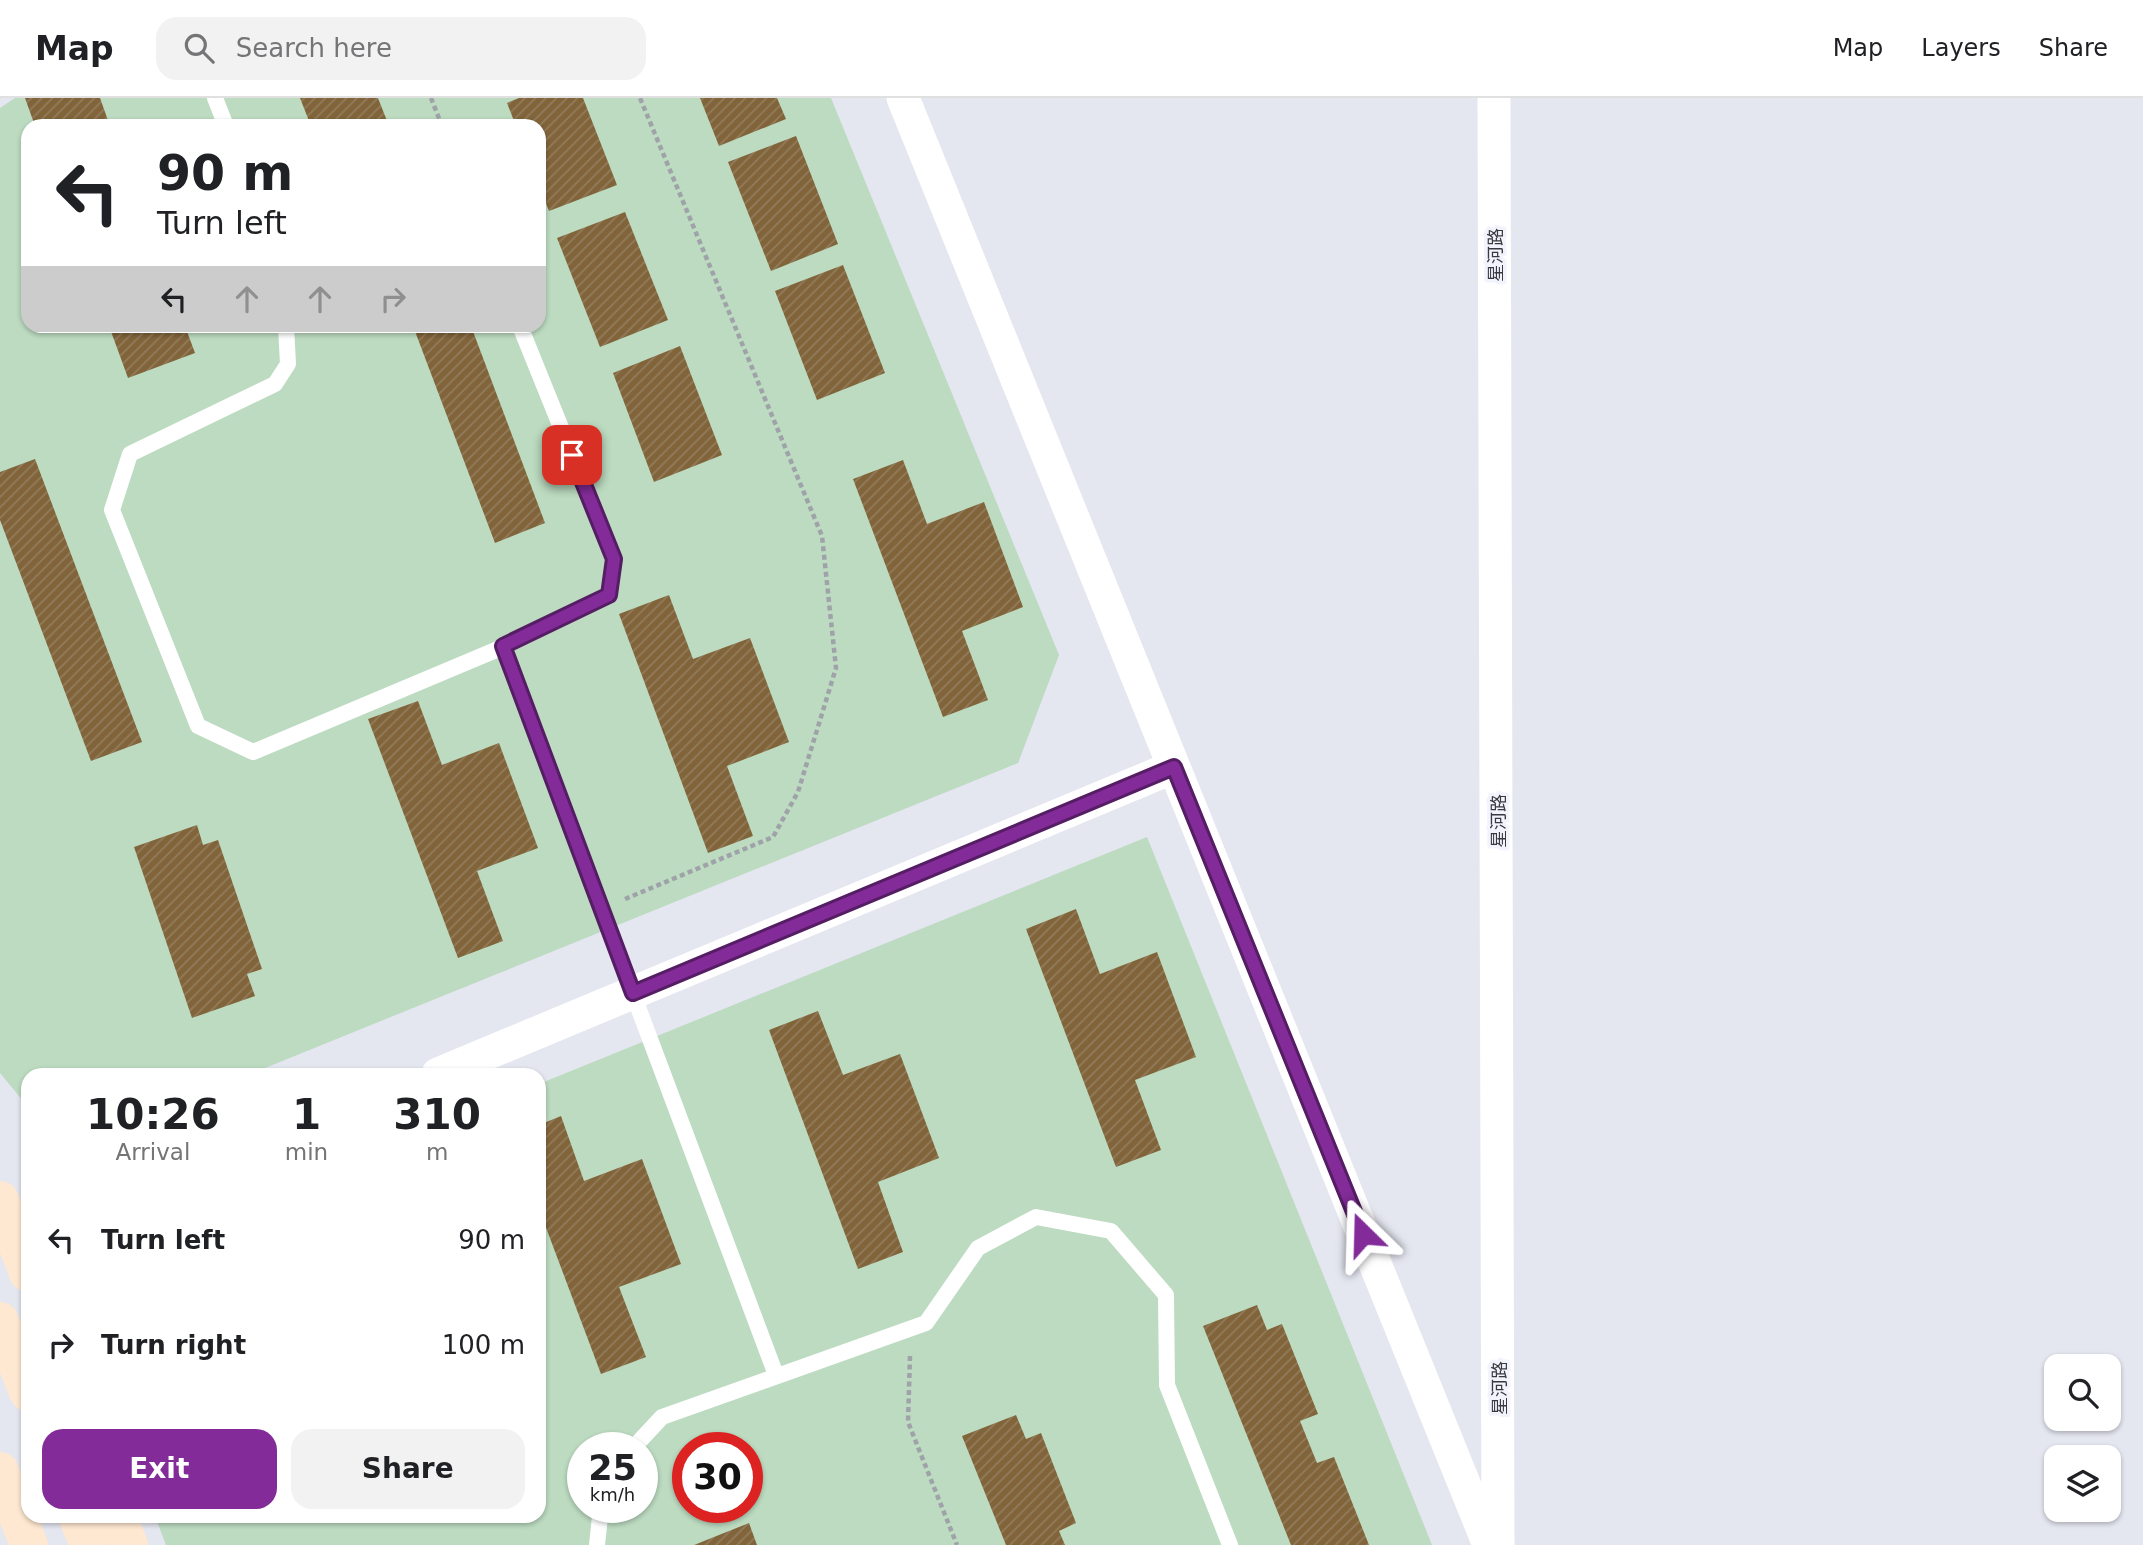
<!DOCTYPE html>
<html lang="en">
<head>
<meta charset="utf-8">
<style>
  :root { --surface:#fff; --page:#f2f2f2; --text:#202124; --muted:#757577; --line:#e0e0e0; --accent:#832c99 }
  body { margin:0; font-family:"DejaVu Sans","Noto Sans SC",sans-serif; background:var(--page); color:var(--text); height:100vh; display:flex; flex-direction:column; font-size:26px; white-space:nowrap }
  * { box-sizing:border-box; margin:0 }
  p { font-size:23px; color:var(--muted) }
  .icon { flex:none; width:38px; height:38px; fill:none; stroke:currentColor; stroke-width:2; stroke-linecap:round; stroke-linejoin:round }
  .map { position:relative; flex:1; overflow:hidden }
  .panel { position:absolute; left:21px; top:970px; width:525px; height:455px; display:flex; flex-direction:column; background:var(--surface); border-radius:21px; box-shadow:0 2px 5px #0004 }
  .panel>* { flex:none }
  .guide { position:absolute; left:21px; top:21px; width:525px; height:214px; border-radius:21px; box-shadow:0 2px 5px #0004; background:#fff; color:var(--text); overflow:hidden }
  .tools { position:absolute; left:2044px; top:1256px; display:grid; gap:14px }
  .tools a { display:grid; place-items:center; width:77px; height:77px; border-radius:14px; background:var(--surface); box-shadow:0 2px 5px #0004; font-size:35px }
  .speed { position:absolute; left:567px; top:1334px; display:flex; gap:14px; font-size:35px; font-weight:700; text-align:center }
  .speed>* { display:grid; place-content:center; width:91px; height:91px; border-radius:50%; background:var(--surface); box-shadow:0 2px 5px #0004; line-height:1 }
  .speed small { font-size:18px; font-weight:400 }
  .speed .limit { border:10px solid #d22; background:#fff; color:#111 }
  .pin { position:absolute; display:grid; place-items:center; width:60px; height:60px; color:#fff; margin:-30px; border-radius:14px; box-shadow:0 4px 10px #0006 }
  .me { position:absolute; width:77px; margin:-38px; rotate:338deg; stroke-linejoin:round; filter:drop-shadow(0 0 5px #0008) }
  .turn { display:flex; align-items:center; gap:24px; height:147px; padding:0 21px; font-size:32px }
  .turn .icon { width:91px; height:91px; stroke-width:2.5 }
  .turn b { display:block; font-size:49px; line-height:60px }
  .lanes { display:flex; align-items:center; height:66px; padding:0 21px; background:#0003; justify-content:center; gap:35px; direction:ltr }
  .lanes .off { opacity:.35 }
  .eta { display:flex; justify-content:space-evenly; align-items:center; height:119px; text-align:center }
  .eta b { font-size:42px; font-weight:700; line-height:49px }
  .action { display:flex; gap:14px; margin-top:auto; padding:14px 21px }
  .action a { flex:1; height:80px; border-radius:21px; background:var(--accent); color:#fff; font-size:28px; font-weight:700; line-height:80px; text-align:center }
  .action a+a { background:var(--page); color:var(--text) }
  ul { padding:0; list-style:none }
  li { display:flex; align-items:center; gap:21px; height:105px; padding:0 21px }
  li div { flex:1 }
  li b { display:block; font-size:26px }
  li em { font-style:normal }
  header { display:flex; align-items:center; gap:42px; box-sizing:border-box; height:98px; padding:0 35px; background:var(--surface); border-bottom:2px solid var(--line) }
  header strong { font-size:33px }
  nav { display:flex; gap:38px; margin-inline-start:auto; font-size:24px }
  .search { width:490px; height:63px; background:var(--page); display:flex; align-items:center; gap:18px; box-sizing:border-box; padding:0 24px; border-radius:21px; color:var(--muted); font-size:26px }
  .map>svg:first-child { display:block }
</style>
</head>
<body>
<header>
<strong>Map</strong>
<div class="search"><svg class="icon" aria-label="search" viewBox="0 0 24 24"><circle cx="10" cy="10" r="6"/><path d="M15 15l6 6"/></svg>Search here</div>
<nav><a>Map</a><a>Layers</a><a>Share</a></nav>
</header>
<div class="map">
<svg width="2143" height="1447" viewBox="0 0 2143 1447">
  <defs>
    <pattern id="building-hatch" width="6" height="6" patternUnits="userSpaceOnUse" patternTransform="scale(1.75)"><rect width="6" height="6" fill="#81643a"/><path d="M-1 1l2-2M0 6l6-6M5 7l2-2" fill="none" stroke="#927c5d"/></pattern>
  </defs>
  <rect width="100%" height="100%" fill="#e4e6f0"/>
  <path fill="#bcdbc0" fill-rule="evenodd" d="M15 0H831L1059 557 1018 665 250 976H28V1005L24 1004 0 975V10ZM28 28H539V228H28Z
    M1147 739 1432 1447H166L155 1418H539V986ZM583 1349H642V1409H583ZM688 1349H747V1409H688Z"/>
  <path fill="url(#building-hatch)" d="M25 0H100L110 28H35Z
    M300 0H378L389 28H311Z
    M519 0H583L617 87 549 113 539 88V28H516L507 5Z
    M700 0H777L786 21 719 48Z
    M796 38 838 146 771 173 728 64Z
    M625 114 668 222 600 249 557 140Z
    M843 167 885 275 817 302 775 193Z
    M109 228H185L195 255 128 280Z
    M413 228H471L545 425 495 445Z
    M680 248 722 357 654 384 613 275Z
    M35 361 142 644 91 663 0 422V374Z
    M903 362 927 426 984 404 1023 509 962 533 988 602 943 619 853 381Z
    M669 497 693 561 750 540 789 644 727 668 753 738 708 755 619 516Z
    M418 603 442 667 499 645 538 750 477 773 503 843 458 860 368 621Z
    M197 727 203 747 218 742 262 871 247 876 255 898 192 920 134 749Z
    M1076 811 1100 876 1157 854 1196 959 1135 982 1161 1052 1116 1069 1026 831Z
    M818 913 843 977 900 956 939 1060 878 1084 903 1154 858 1171 769 932Z
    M561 1018 584 1083 642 1061 681 1166 619 1189 646 1259 601 1276 539 1111V1027Z
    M1257 1207 1267 1232 1282 1226 1318 1316 1300 1323 1317 1365 1334 1359 1369 1447H1291L1203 1228Z
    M1016 1317 1026 1341 1041 1335 1076 1425 1059 1433 1065 1447H1006L962 1338Z
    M749 1425 757 1447H694Z"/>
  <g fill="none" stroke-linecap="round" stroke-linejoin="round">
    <path stroke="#a0a2a9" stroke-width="4.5" stroke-dasharray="5 3.5" stroke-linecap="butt" d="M431 0 442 28
      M625 801 773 739 798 694 836 570 822 438 640 0
      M910 1258 908 1324 957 1447"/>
    <path stroke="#fff" stroke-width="16" d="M215 0 226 28
      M286 228 288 266 275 286 130 356 112 412 198 628 253 654 503 549
      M520 228 614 461 609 497 503 549 776 1277
      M634 1349 662 1319 926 1225 978 1150 1036 1119 1111 1133 1166 1197 1167 1287 1230 1447
      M597 1447 601 1409"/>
    <path stroke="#fff" stroke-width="33" d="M903 0 1489 1447
      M1494 0 1498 1447
      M438 976 1174 669"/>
    <path stroke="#fee8d1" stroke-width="38" d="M0 1102 28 1175
      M0 1223 28 1294
      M0 1373 29 1447
      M77 1418 89 1447
      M118 1418 129 1447"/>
  </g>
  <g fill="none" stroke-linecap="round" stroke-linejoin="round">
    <g stroke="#551d63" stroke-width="18">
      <path id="route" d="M572 357 614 461 609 497 503 548 633 895 1174 669 1363 1136"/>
    </g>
    <use href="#route" stroke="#832c99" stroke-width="12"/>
  </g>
  <g text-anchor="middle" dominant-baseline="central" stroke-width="7" stroke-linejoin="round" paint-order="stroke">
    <g font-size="18" fill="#393a3e" stroke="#f2f3fd">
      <text transform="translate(1495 157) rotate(-90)">星河路</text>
      <text transform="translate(1498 723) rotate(-90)">星河路</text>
      <text transform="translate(1499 1290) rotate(-90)">星河路</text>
    </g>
  </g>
</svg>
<div class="tools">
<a><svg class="icon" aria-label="search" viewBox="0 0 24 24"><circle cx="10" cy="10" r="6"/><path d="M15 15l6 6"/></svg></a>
<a><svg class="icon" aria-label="layers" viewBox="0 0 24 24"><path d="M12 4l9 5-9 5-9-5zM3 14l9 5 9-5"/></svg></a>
</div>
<div class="speed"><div>25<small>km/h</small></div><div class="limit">30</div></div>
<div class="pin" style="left:572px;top:357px;background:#d93025"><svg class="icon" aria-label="arrive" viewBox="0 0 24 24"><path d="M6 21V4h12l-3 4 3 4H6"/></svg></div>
<svg class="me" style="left:1363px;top:1136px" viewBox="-20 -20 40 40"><path d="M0-17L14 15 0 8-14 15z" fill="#832c99" stroke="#fff" stroke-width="4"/></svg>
<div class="guide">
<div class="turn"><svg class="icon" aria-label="left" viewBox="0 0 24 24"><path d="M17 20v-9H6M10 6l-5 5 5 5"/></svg><div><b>90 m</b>Turn left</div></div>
<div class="lanes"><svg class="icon" aria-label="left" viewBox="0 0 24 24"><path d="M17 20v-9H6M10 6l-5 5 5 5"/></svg><svg class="icon off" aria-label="ahead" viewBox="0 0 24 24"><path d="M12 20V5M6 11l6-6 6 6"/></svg><svg class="icon off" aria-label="ahead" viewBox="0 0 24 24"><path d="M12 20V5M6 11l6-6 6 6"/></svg><svg class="icon off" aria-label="right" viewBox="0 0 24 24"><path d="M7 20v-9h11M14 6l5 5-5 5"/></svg></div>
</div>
<section class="panel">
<div class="eta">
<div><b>10:26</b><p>Arrival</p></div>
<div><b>1</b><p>min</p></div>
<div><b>310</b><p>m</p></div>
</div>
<ul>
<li><svg class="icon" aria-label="left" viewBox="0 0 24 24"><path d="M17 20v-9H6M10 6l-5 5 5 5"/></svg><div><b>Turn left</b></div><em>90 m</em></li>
<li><svg class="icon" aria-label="right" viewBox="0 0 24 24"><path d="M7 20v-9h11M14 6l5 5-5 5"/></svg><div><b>Turn right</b></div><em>100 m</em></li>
</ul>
<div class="action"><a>Exit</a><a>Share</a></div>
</section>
</div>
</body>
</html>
